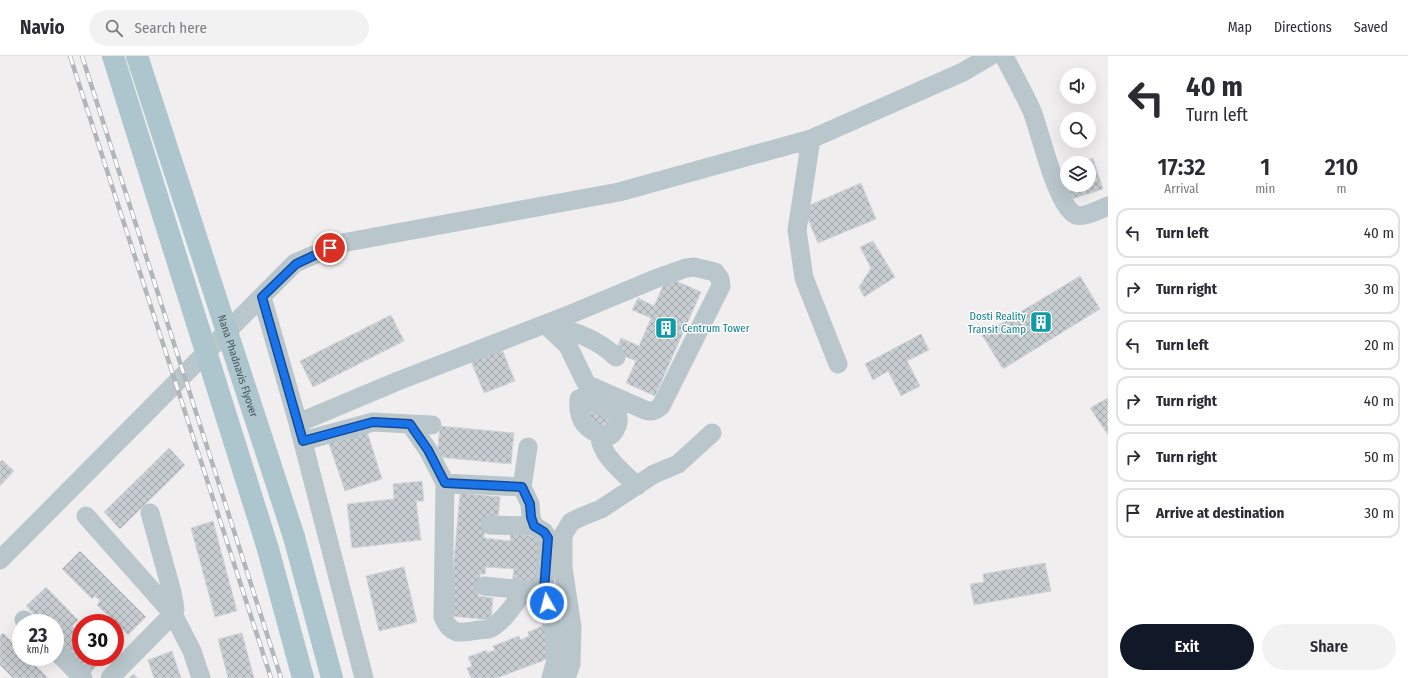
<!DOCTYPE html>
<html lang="en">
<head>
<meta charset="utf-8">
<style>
  :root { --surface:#fff; --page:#f2f2f3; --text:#2b2b33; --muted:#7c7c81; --line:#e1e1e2; --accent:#111827 }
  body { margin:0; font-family:"Fira Sans Condensed",sans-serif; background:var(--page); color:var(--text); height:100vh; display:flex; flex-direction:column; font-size:15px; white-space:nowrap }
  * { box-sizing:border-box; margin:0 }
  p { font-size:13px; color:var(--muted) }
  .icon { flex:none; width:22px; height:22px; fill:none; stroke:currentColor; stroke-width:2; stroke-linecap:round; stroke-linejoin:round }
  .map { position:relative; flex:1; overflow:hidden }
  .sheet { display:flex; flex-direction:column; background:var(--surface); width:300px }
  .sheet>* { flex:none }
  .top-card { background:#fff; color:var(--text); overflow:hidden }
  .tools { position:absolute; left:1060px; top:12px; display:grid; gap:8px }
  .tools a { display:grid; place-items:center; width:36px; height:36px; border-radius:50%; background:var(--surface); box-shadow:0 4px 16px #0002; font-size:20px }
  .speed { position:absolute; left:12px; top:558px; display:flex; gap:8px; font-size:20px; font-weight:700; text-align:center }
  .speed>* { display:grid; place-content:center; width:52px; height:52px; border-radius:50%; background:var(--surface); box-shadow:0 4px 16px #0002; line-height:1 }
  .speed small { font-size:10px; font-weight:400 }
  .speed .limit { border:6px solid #d22; background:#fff; color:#111 }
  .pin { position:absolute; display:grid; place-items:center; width:34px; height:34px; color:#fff; margin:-17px; border:2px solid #fff; border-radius:50%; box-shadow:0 1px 4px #0007 }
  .me { position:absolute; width:44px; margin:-22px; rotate:353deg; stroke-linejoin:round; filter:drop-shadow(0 0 3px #0008) }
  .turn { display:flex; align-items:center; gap:14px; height:84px; padding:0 12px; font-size:18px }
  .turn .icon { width:52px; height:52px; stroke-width:2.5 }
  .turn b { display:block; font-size:28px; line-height:34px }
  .eta { display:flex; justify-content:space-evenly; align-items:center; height:68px; text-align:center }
  .eta b { font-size:24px; font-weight:600; line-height:28px }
  .button { display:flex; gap:8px; margin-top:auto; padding:8px 12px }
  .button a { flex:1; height:46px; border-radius:24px; background:var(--accent); color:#fff; font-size:16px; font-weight:600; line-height:46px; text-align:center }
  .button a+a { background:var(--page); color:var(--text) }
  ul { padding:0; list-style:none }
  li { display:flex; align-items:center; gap:12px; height:50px; margin:0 8px 6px; padding:0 4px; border:2px solid var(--line); border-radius:12px }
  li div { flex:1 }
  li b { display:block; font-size:15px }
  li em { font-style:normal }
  header { display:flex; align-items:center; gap:24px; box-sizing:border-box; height:56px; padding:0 20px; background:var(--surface); border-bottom:1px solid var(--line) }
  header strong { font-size:19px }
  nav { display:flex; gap:22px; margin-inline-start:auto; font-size:14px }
  .search { width:280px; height:36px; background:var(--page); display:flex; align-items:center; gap:10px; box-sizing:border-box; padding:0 14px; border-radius:22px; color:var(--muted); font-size:15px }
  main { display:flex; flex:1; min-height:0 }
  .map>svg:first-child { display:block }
</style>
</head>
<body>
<header>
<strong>Navio</strong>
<div class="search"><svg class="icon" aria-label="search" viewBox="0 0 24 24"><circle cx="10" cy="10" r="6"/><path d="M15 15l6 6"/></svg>Search here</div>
<nav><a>Map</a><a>Directions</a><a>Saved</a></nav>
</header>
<main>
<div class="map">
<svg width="1108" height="622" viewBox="0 0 1108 622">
  <defs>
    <pattern id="building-cross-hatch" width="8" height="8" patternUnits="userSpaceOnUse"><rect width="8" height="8" fill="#c8cdd1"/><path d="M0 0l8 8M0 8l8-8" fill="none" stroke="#a4a9ad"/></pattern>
  </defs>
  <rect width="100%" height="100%" fill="#f1eeef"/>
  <path fill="url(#building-cross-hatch)" stroke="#d2d6da" d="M1093 102 1103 133 1071 143 1067 129H1089V107H1078Z
    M1067 110V129L1062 112Z
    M861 127 876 163 818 187 803 152Z
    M873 185 895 221 864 241 859 231 871 212 860 191Z
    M1080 220 1100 253 1003 313 982 279Z
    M667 221 701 236 655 340 626 327 636 305 615 296 621 282 639 290 651 262 632 254 638 242 654 250Z
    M391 259 404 285 313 331 300 305Z
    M921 278 929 294 907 305 920 330 901 340 888 315 873 324 865 308Z
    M499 286 515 325 484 337 468 298Z
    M1108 342V379L1090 352Z
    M584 345 614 360 609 377 585 365Z
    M365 369 382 423 345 435 327 382Z
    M440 370 514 377 511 408 437 401Z
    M169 392 185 409 120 473 104 456Z
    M2 404 14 415 0 430V406Z
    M422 425 424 445H416L421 484 352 492 347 448 394 443 393 428Z
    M460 437 500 441 498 463 486 462 484 482 510 485 511 478 544 481 540 529 512 527 514 513 486 511 485 518H480L478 540 493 542 491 564 449 560Z
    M213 465 237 555 215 561 191 472Z
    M80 495 146 561 128 579 97 549 100 545 95 540 92 543 62 513Z
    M1045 507 1051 535 974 549 970 528 984 526 983 518Z
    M404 511 417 566 379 575 366 520Z
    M46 531 78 564 72 570 75 573 81 567V601H105L90 617 55 581V567H42L26 550Z
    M548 568 555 600 497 622H471L467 612 472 610 468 601 487 594V597L495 594 493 590 519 580 520 584 529 580 528 576Z
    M3 577 21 595V601H27L48 622H13L0 609V580Z
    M242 577 254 622H228L218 583Z
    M172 595 181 622H154L148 604Z
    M134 618 137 622H129Z"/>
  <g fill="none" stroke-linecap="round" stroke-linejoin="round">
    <path stroke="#b9c7cc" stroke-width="19" d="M1004 0C1013 18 1024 37 1032 55 1040 75 1057 152 1076 159 1083 162 1101 153 1108 150
      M811 83 797 174 804 222 838 308
      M262 241 298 367 364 622
      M547 268C572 275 597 282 616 301
      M583 341 616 357C622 363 615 379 607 381 587 375 577 366 579 343Z
      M298 367 398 325 571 258 655 223 686 212 694 211 715 216 720 223 721 230 661 350C655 355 652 356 645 354L588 329 585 325 568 290 545 268
      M410 368 432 369
      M600 379C599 398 624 417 637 430
      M303 385 373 366 410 368 428 394 445 427 443 561C451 580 461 577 478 574 483 574 489 574 493 571 507 561 515 547 525 534H544L548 482 544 476 534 470 531 461 530 448 522 431 445 427
      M522 431 528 391
      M86 460 173 558 192 595 201 622
      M490 469 534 470
      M0 504 295 207 342 187 619 136 811 83 963 16 990 0
      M484 530 525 534
      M544 534 556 585V604L551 622
      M24 564 28 567
      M55 594 83 622
      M110 622 173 558 175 553 172 536 150 457
      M566 622 571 608 572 571 563 512V479L571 466 581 461 601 453 654 418 678 408 712 377"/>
    <path stroke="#adc6ce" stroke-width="22" d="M294 481 332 622
      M268 493 303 622"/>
    <g stroke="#b0b6b9" stroke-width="4.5">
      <path id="rail" d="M70 0 271 622
        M82 0 281 622"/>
    </g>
    <use href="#rail" stroke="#fff" stroke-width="3" stroke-dasharray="9" stroke-linecap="butt"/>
    <g stroke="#adc6ce" stroke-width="22">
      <path d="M113 0 268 493"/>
      <path id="s1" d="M137 0 294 481"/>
    </g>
  </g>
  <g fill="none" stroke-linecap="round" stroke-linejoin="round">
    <g stroke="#114b97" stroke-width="10">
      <path id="route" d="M330 192 296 208 262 241 303 385 373 366 410 368 428 394 445 427 522 431 530 448 531 461 534 470 544 476 548 482 544 534 547 547"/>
    </g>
    <use href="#route" stroke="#1a73e8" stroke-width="7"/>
  </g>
  <defs>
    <g id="building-square" transform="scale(1.15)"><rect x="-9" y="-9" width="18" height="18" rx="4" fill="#0f9aa8" stroke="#fff"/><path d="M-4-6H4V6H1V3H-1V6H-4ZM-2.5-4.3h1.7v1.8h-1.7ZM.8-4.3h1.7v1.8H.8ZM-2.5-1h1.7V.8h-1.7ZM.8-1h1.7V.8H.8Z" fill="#fff"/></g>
  </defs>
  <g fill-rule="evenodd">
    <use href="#building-square" x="1041" y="266"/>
    <use href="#building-square" x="666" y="272"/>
  </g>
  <g text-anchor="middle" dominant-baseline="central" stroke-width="3" stroke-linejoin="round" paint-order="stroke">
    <g font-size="11" fill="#0d838f" stroke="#fff" text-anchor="end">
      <text x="1026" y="260">Dosti Reality<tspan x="1026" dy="13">Transit Camp</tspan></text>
      <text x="682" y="272" text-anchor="start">Centrum Tower</text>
    </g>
    <g font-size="11" fill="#46575c" stroke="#fff">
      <text stroke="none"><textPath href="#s1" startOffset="326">Nana Phadnavis Flyover</textPath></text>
    </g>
  </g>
</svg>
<div class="tools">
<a><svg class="icon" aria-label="sound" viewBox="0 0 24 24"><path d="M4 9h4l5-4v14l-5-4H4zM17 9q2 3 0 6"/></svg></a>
<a><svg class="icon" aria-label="search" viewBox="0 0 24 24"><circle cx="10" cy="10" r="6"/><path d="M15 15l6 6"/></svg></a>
<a><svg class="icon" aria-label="layers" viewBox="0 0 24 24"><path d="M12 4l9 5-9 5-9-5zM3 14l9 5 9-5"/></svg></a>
</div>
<div class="speed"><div>23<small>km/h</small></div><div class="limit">30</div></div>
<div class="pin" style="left:330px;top:192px;background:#d93025"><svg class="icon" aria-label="arrive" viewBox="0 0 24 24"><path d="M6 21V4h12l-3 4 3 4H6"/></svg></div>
<svg class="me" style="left:547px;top:547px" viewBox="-20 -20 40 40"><circle r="17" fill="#1a73e8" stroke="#fff" stroke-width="3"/><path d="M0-11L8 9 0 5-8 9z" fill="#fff"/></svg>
</div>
<section class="sheet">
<div class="top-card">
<div class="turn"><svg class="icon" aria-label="left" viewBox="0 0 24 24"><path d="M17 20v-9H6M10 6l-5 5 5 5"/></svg><div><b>40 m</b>Turn left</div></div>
</div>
<div class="eta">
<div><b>17:32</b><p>Arrival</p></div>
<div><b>1</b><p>min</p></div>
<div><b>210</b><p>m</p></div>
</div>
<ul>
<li><svg class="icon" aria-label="left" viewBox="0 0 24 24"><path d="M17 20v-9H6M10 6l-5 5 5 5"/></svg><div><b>Turn left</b></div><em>40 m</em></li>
<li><svg class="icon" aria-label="right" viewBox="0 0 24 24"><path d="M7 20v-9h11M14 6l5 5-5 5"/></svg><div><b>Turn right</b></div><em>30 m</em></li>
<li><svg class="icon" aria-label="left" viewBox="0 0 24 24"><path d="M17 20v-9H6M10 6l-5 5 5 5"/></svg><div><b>Turn left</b></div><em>20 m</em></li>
<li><svg class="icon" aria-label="right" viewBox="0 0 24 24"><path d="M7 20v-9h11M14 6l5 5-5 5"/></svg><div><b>Turn right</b></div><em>40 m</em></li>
<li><svg class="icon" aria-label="right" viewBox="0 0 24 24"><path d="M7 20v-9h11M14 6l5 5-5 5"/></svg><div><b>Turn right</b></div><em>50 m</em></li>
<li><svg class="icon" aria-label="arrive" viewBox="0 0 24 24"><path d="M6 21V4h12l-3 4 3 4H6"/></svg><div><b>Arrive at destination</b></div><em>30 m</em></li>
</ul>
<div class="button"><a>Exit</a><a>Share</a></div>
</section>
</main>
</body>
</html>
